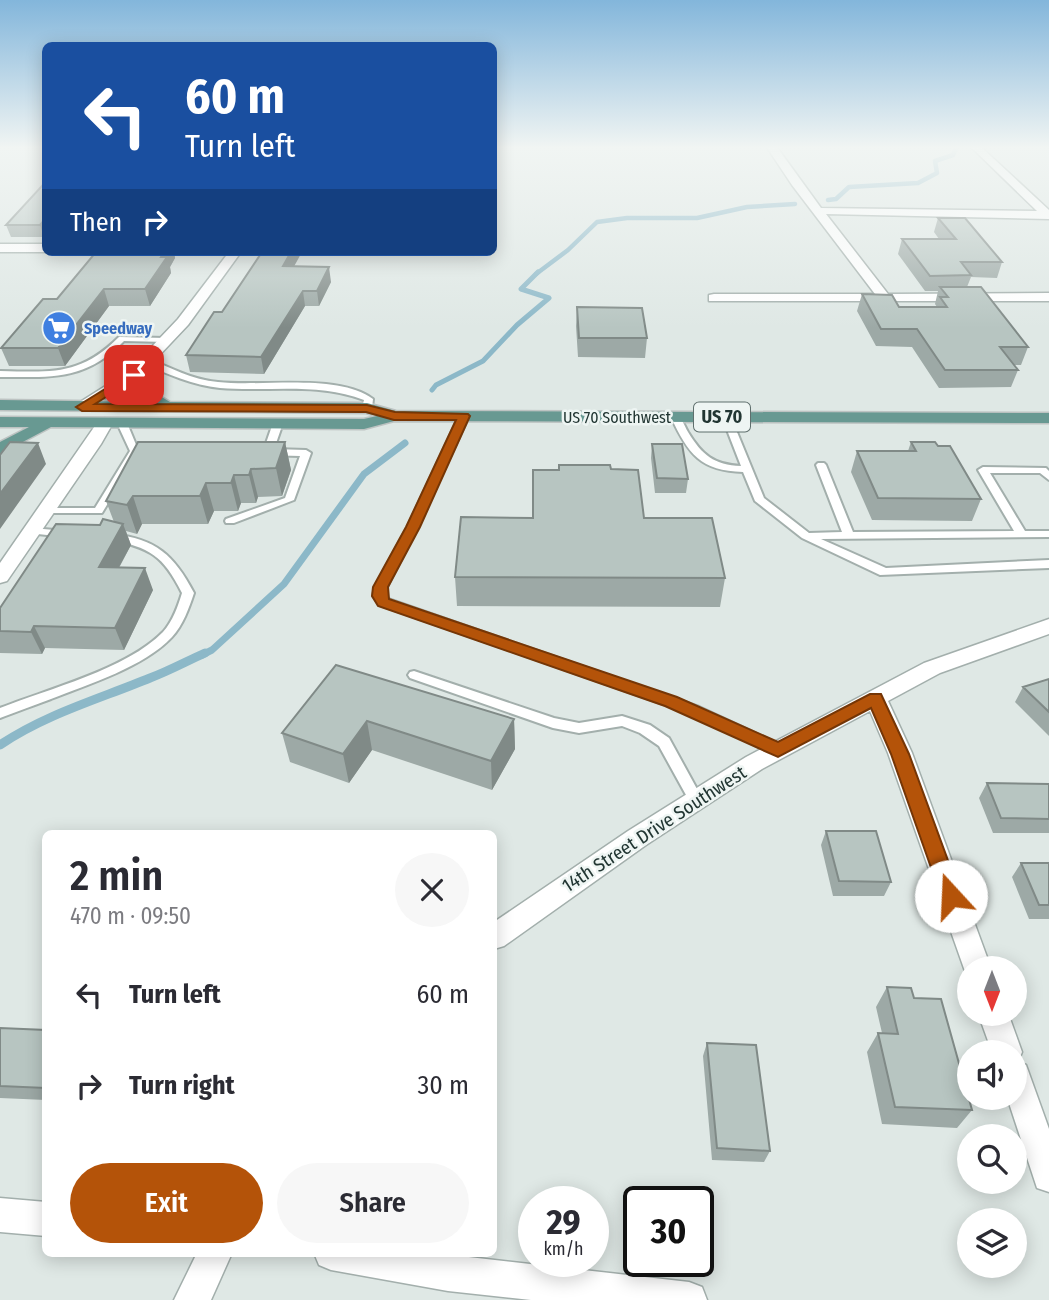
<!DOCTYPE html>
<html lang="en">
<head>
<meta charset="utf-8">
<style>
  :root { --surface:#fff; --page:#f7f7f7; --text:#2b2b33; --muted:#7c7c81; --accent:#b45309 }
  body { margin:0; font-family:"Fira Sans Condensed",sans-serif; background:var(--page); color:var(--text); height:100vh; display:flex; flex-direction:column; font-size:26px; white-space:nowrap }
  * { box-sizing:border-box; margin:0 }
  p { font-size:23px; color:var(--muted) }
  .icon { flex:none; width:38px; height:38px; fill:none; stroke:currentColor; stroke-width:2; stroke-linecap:round; stroke-linejoin:round }
  .map { position:relative; flex:1; overflow:hidden }
  .side { position:absolute; left:42px; top:830px; width:455px; height:427px; display:flex; flex-direction:column; background:var(--surface); border-radius:10px; box-shadow:0 4px 18px #0003 }
  .side>* { flex:none }
  .hud { position:absolute; left:42px; top:42px; width:455px; height:214px; border-radius:10px; box-shadow:0 4px 18px #0003; background:#1a4fa0; color:#fff; overflow:hidden }
  .needle { width:46px; rotate:180deg }
  .tools { position:absolute; left:957px; top:956px; display:grid; gap:14px }
  .tools a { display:grid; place-items:center; width:70px; height:70px; border-radius:50%; background:var(--surface); box-shadow:0 4px 18px #0003; font-size:35px }
  .speed { position:absolute; left:518px; top:1186px; display:flex; gap:14px; font-size:35px; font-weight:700; text-align:center }
  .speed>* { display:grid; place-content:center; width:91px; height:91px; border-radius:50%; background:var(--surface); box-shadow:0 4px 18px #0003; line-height:1 }
  .speed small { font-size:18px; font-weight:400 }
  .speed .limit { border:4px solid #111; border-radius:10px; background:#fff; color:#111 }
  .pin { position:absolute; display:grid; place-items:center; width:60px; height:60px; color:#fff; margin:-30px; border-radius:14px; box-shadow:0 4px 10px #0006 }
  .me { position:absolute; width:77px; margin:-38px; rotate:340deg; stroke-linejoin:round; filter:drop-shadow(0 0 5px #0008) }
  .turn { display:flex; align-items:center; gap:24px; height:147px; padding:0 28px; font-size:32px }
  .turn .icon { width:91px; height:91px; stroke-width:2.5 }
  .turn b { display:block; font-size:49px; line-height:60px }
  .then { display:flex; align-items:center; height:66px; padding:0 28px; background:#0003; gap:14px; font-size:26px }
  .round { display:grid; place-items:center; flex:none; width:74px; height:74px; border-radius:37px; background:var(--page) }
  .headline { display:flex; align-items:center; justify-content:space-between; height:119px; padding:0 28px }
  h1 { font-size:42px; font-weight:600; line-height:52px }
  .button { display:flex; gap:14px; margin-top:auto; padding:14px 28px }
  .button a { flex:1; height:80px; border-radius:42px; background:var(--accent); color:#fff; font-size:28px; font-weight:600; line-height:80px; text-align:center }
  .button a+a { background:var(--page); color:var(--text) }
  ul { padding:0; list-style:none }
  li { display:flex; align-items:center; gap:21px; height:91px; padding:0 28px }
  li div { flex:1 }
  li b { display:block; font-size:26px }
  li em { font-style:normal }
  .map>svg:first-child { display:block }
</style>
</head>
<body>
<div class="map">
<svg width="1049" height="1300" viewBox="0 0 1049 1300">
  <rect width="100%" height="100%" fill="#dfe8e5"/>
  <g fill="none" stroke-linecap="round" stroke-linejoin="round">
    <path stroke="#8cb8c8" stroke-width="4.5" d="M828 200 836 199 849 187 918 183 937 173 935 161 953 155 957 146
      M536 274 568 250 597 222 627 218H697L747 207 795 204"/>
    <path stroke="#8cb8c8" stroke-width="5" d="M432 390 436 385 483 361 517 325 549 298 521 289 538 272"/>
    <path stroke="#8cb8c8" stroke-width="7" d="M202 655 212 650 284 584 364 474 405 443"/>
    <path stroke="#8cb8c8" stroke-width="9" d="M0 745C46 714 99 699 150 678 169 671 187 661 205 653"/>
    <g stroke="#a3afac" stroke-width="4">
      <path id="lane" d="M119 337 166 338 170 340 166 342 124 341C85 381 52 377 0 377V371C52 372 80 376 119 337Z
        M146 358C170 367 192 380 218 382 262 387 338 373 373 399L372 408 367 411 362 408 364 400C318 382 268 392 220 388 193 385 167 374 143 363L142 361Z
        M464 413 469 416 418 526 387 587 385 595 388 599 699 707 783 746 785 750 783 754H773L689 713 380 605 373 596 375 587 408 526 459 416Z
        M676 414C682 418 684 425 688 432 702 455 714 465 741 466L722 417 724 415H730L764 498 809 533 842 532 816 465 818 463H824L826 465 853 532 1014 531 978 470 983 467 1046 468 1049 471V480L1040 473H990L1025 531H1049V537L821 539 886 568 1049 560V568L880 575 802 538 755 501 743 472C701 471 688 454 671 417Z
        M122 420 127 423 139 452 102 513H42L41 511 46 508H95L130 451 117 423Z
        M278 420 283 423 274 449 306 450 311 453 294 500 234 523H226L225 521 226 519 285 498 300 456 264 455 259 452 264 449 273 423Z
        M32 528 66 531 71 534 66 537 28 533 27 531Z
        M113 534C156 539 174 555 194 593 189 608 183 625 172 637 144 667 89 684 51 699 34 705 17 712 0 718V708C48 689 127 669 163 632 173 621 178 606 182 593 163 555 150 548 109 539L108 537 109 535Z
        M414 671 554 718 579 723 622 716 650 725 669 738 703 800 701 804 696 806 691 804 659 746 640 733 622 726 579 733 553 728 410 678 408 675 410 672Z"/>
    </g>
    <g stroke="#a3afac" stroke-width="3">
      <path id="street" d="M766 146H776L821 208 1037 211 970 146H980L1049 210V219L826 214 888 294 1049 293V301H709V295L714 294H875L792 185Z
        M0 244H46V252H0Z
        M229 252H241L188 325 153 362 149 371 87 410H77L74 407 77 404 137 366 141 358 178 319Z
        M105 418 113 423 101 444 7 581 0 583V563L99 420Z
        M1049 619V634L940 673 888 701 912 753 991 968H970V978L967 977 888 753 870 711 762 769 646 845 504 946 494 949V922L628 831 746 757 924 663Z
        M978 1013H1008L1022 1052 1018 1062 1026 1065 1049 1129V1192L1037 1188 1007 1097H1015V1052H992Z
        M0 1198 46 1202V1236L0 1232Z
        M197 1253H232L211 1300H174Z
        M314 1253H434L689 1282 702 1287 707 1300H531L448 1291 331 1270 319 1265Z"/>
    </g>
    <g stroke="#bdc3c2" stroke-width="3">
      <path id="primary" d="M144 364 151 368 155 393 170 402 367 403 396 411 1049 413V423L394 421 364 429 51 427 0 454V442L29 427H0V417L364 419 377 416 366 413 0 410V400L147 402C137 392 138 381 137 368Z"/>
    </g>
    <use href="#lane" fill="#fff" fill-rule="evenodd"/>
    <use href="#street" fill="#fff" fill-rule="evenodd"/>
    <use href="#primary" fill="#689992" fill-rule="evenodd"/>
  </g>
  <path fill="#9da9a6" d="M46 180V235L44 237H11L6 225 42 186Z
    M938 218 1002 262 997 278 971 277 967 287 1028 347 1021 365H1014L1018 370 1011 387 939 388 912 347 876 346 857 311 862 294 899 307H937L935 304 938 291H925L898 254 902 239H939L934 232Z
    M96 252H174L175 258 170 267 171 273 150 306H109L65 366H9L1 348 57 299Z
    M294 266 331 282 319 306H305L264 374 190 372 186 355 222 312Z
    M577 307 647 338 645 358 578 357 576 326Z
    M285 442 291 470 282 496 258 497 256 503H241L238 511H214L208 524H142L137 534 126 531 131 545 119 568 153 590 124 650 45 648 42 654 0 653V608L100 525 114 522 106 501Z
    M911 442 938 446 981 499 972 521 872 520 851 472 857 451H908Z
    M652 444 688 479 686 493H655L651 458Z
    M611 469 644 518 725 578 720 607 457 606 455 577 533 518Z
    M336 665 514 719 515 749 492 790 372 750 349 783 290 762 282 733Z
    M1049 679V736L1015 702 1023 687Z
    M987 783 1049 784V833H993L979 798Z
    M826 831 891 882 884 896H833L821 845Z
    M1021 863H1049V919H1029L1012 877Z
    M887 987 914 998 972 1110 957 1128 882 1124 867 1052 878 1033H882L876 1007Z
    M0 1028 46 1030V1100L0 1098Z
    M707 1043 770 1151 764 1162 712 1160 703 1056Z"/>
  <path fill="#808a87" d="M46 218V235L44 237 40 225Z
    M164 252H174L175 258 170 267 171 273 150 306 145 289Z
    M291 252H302L286 281 283 266Z
    M329 267 331 282 319 306 317 291Z
    M104 289 109 306 65 366 58 348Z
    M303 291 305 306 264 374 261 357Z
    M285 442 291 470 282 496 276 468Z
    M38 443 46 464 0 529V494Z
    M251 469 258 497 256 503 249 475Z
    M234 475 241 503 238 511 231 483Z
    M206 483 214 511 208 524 200 496Z
    M133 496 142 524 137 534 127 505Z
    M123 524 131 545 107 589 99 567Z
    M145 568 153 590 124 650 115 628Z
    M34 626 45 648 42 654 31 632Z
    M514 719 515 749 492 790 491 761Z
    M367 721 372 750 349 783 343 754Z"/>
  <path fill="#b7c5c1" stroke="#808a87" stroke-width="2" d="M46 180V218L40 225H6L42 186Z
    M938 218H965L1002 262H961L971 275 930 276 902 239H956Z
    M96 252H164L161 257H167L145 289H104L58 348H1L43 299H57Z
    M262 252H291L283 266 329 267 317 291H303L261 357 186 355 214 312H222Z
    M940 287H981L1028 347H1000L1018 370H945L917 329H881L862 294 892 295 899 307H947L940 297H948Z
    M577 307 642 308 647 338H579Z
    M10 442 38 443 0 494V455Z
    M138 442H285L276 468 251 469 249 475H234L231 483H206L200 496H133L127 505 106 501Z
    M911 442H935L938 446H950L981 499 878 498 857 451H916Z
    M652 444H682L688 479 657 478Z
    M559 465H610L611 469 638 470 644 518H712L725 578 455 577 461 517 533 518V470H559Z
    M103 519 123 524 99 567 145 568 115 628 34 626 31 632 0 631V608L56 524 100 525Z
    M336 665 514 719 491 761 367 721 343 754 282 733Z
    M1049 679V712L1023 687Z
    M987 783 1049 784V819L1001 818Z
    M826 831H876L891 882 839 881Z
    M1021 863H1049V905H1039Z
    M887 987 911 988 914 998 941 999 972 1110 895 1107 878 1033 898 1034Z
    M0 1028 46 1030V1088L0 1086Z
    M707 1043 756 1045 770 1151 717 1148Z"/>
  <linearGradient id="sky" x2="0" y2="1"><stop stop-color="#83b6db"/><stop offset="0.45" stop-color="#f1f5f3"/><stop offset="1" stop-color="#f1f5f3" stop-opacity="0"/></linearGradient>
  <rect width="1049" height="328" fill="url(#sky)"/>
  <path fill="#b45309" stroke="#753606" stroke-width="2" d="M134 371 138 372V377L95 404 367 405 395 412 468 414 470 416 420 527 388 587 389 599 677 697 778 742 870 694H881L909 754 961 896 958 903 951 905 944 903 941 896 891 754 871 708 778 757 665 706 378 606 372 596 373 587 406 527 456 420H394L366 412 82 411 76 407Z"/>
  <defs>
    <g id="supermarket-disc" transform="scale(1.75)"><circle r="9.5" fill="#3f7fe0" stroke="#eef5f3"/><path d="M-6-5.5h2.5l.6 2H6L4.5 2H-2.5L-4.4-4H-6ZM-1.5 3.2a1.3 1.3 0 1 0 .1 0ZM3 3.2a1.3 1.3 0 1 0 .1 0Z" fill="#fff"/></g>
  </defs>
  <g fill-rule="evenodd">
    <use href="#supermarket-disc" x="59" y="328"/>
  </g>
  <g text-anchor="middle" dominant-baseline="central" stroke-width="5" stroke-linejoin="round" paint-order="stroke">
    <g font-size="16" font-weight="bold" fill="#366cbe" stroke="#eef5f3" text-anchor="start">
      <text x="84" y="328">Speedway</text>
    </g>
    <g font-size="16" fill="#223633" stroke="#eef5f3">
      <text x="617" y="417">US 70 Southwest</text>
    </g>
    <rect fill="#eef5f3" stroke="#5f6f6d" stroke-width="2" x="694" y="402.5" width="56" height="29" rx="5"/>
    <g font-size="18" font-weight="bold" fill="#223633">
      <text x="722" y="417">US 70</text>
    </g>
    <g font-size="19" fill="#223633" stroke="#eef5f3">
      <text transform="translate(654 829) rotate(-33)">14th Street Drive Southwest</text>
    </g>
  </g>
</svg>
<div class="tools">
<a><svg class="needle" viewBox="-14 -14 28 28"><path d="M0-13l5 13h-10z" fill="#e53935"/><path d="M0 13l5-13h-10z" fill="#7c7c81"/></svg></a>
<a><svg class="icon" aria-label="sound" viewBox="0 0 24 24"><path d="M4 9h4l5-4v14l-5-4H4zM17 9q2 3 0 6"/></svg></a>
<a><svg class="icon" aria-label="search" viewBox="0 0 24 24"><circle cx="10" cy="10" r="6"/><path d="M15 15l6 6"/></svg></a>
<a><svg class="icon" aria-label="layers" viewBox="0 0 24 24"><path d="M12 4l9 5-9 5-9-5zM3 14l9 5 9-5"/></svg></a>
</div>
<div class="speed"><div>29<small>km/h</small></div><div class="limit">30</div></div>
<div class="pin" style="left:134px;top:375px;background:#d93025"><svg class="icon" aria-label="arrive" viewBox="0 0 24 24"><path d="M6 21V4h12l-3 4 3 4H6"/></svg></div>
<svg class="me" style="left:951px;top:896px" viewBox="-20 -20 40 40"><circle r="19" fill="#fff"/><path d="M0-13L10 11 0 6-10 11z" fill="#b45309"/></svg>
<div class="hud">
<div class="turn"><svg class="icon" aria-label="left" viewBox="0 0 24 24"><path d="M17 20v-9H6M10 6l-5 5 5 5"/></svg><div><b>60 m</b>Turn left</div></div>
<div class="then">Then<svg class="icon" aria-label="right" viewBox="0 0 24 24"><path d="M7 20v-9h11M14 6l5 5-5 5"/></svg></div>
</div>
<section class="side">
<div class="headline"><div><h1>2 min</h1><p>470 m · 09:50</p></div><a class="round"><svg class="icon" aria-label="close" viewBox="0 0 24 24"><path d="M6 6l12 12M18 6L6 18"/></svg></a></div>
<ul>
<li><svg class="icon" aria-label="left" viewBox="0 0 24 24"><path d="M17 20v-9H6M10 6l-5 5 5 5"/></svg><div><b>Turn left</b></div><em>60 m</em></li>
<li><svg class="icon" aria-label="right" viewBox="0 0 24 24"><path d="M7 20v-9h11M14 6l5 5-5 5"/></svg><div><b>Turn right</b></div><em>30 m</em></li>
</ul>
<div class="button"><a>Exit</a><a>Share</a></div>
</section>
</div>
</body>
</html>
